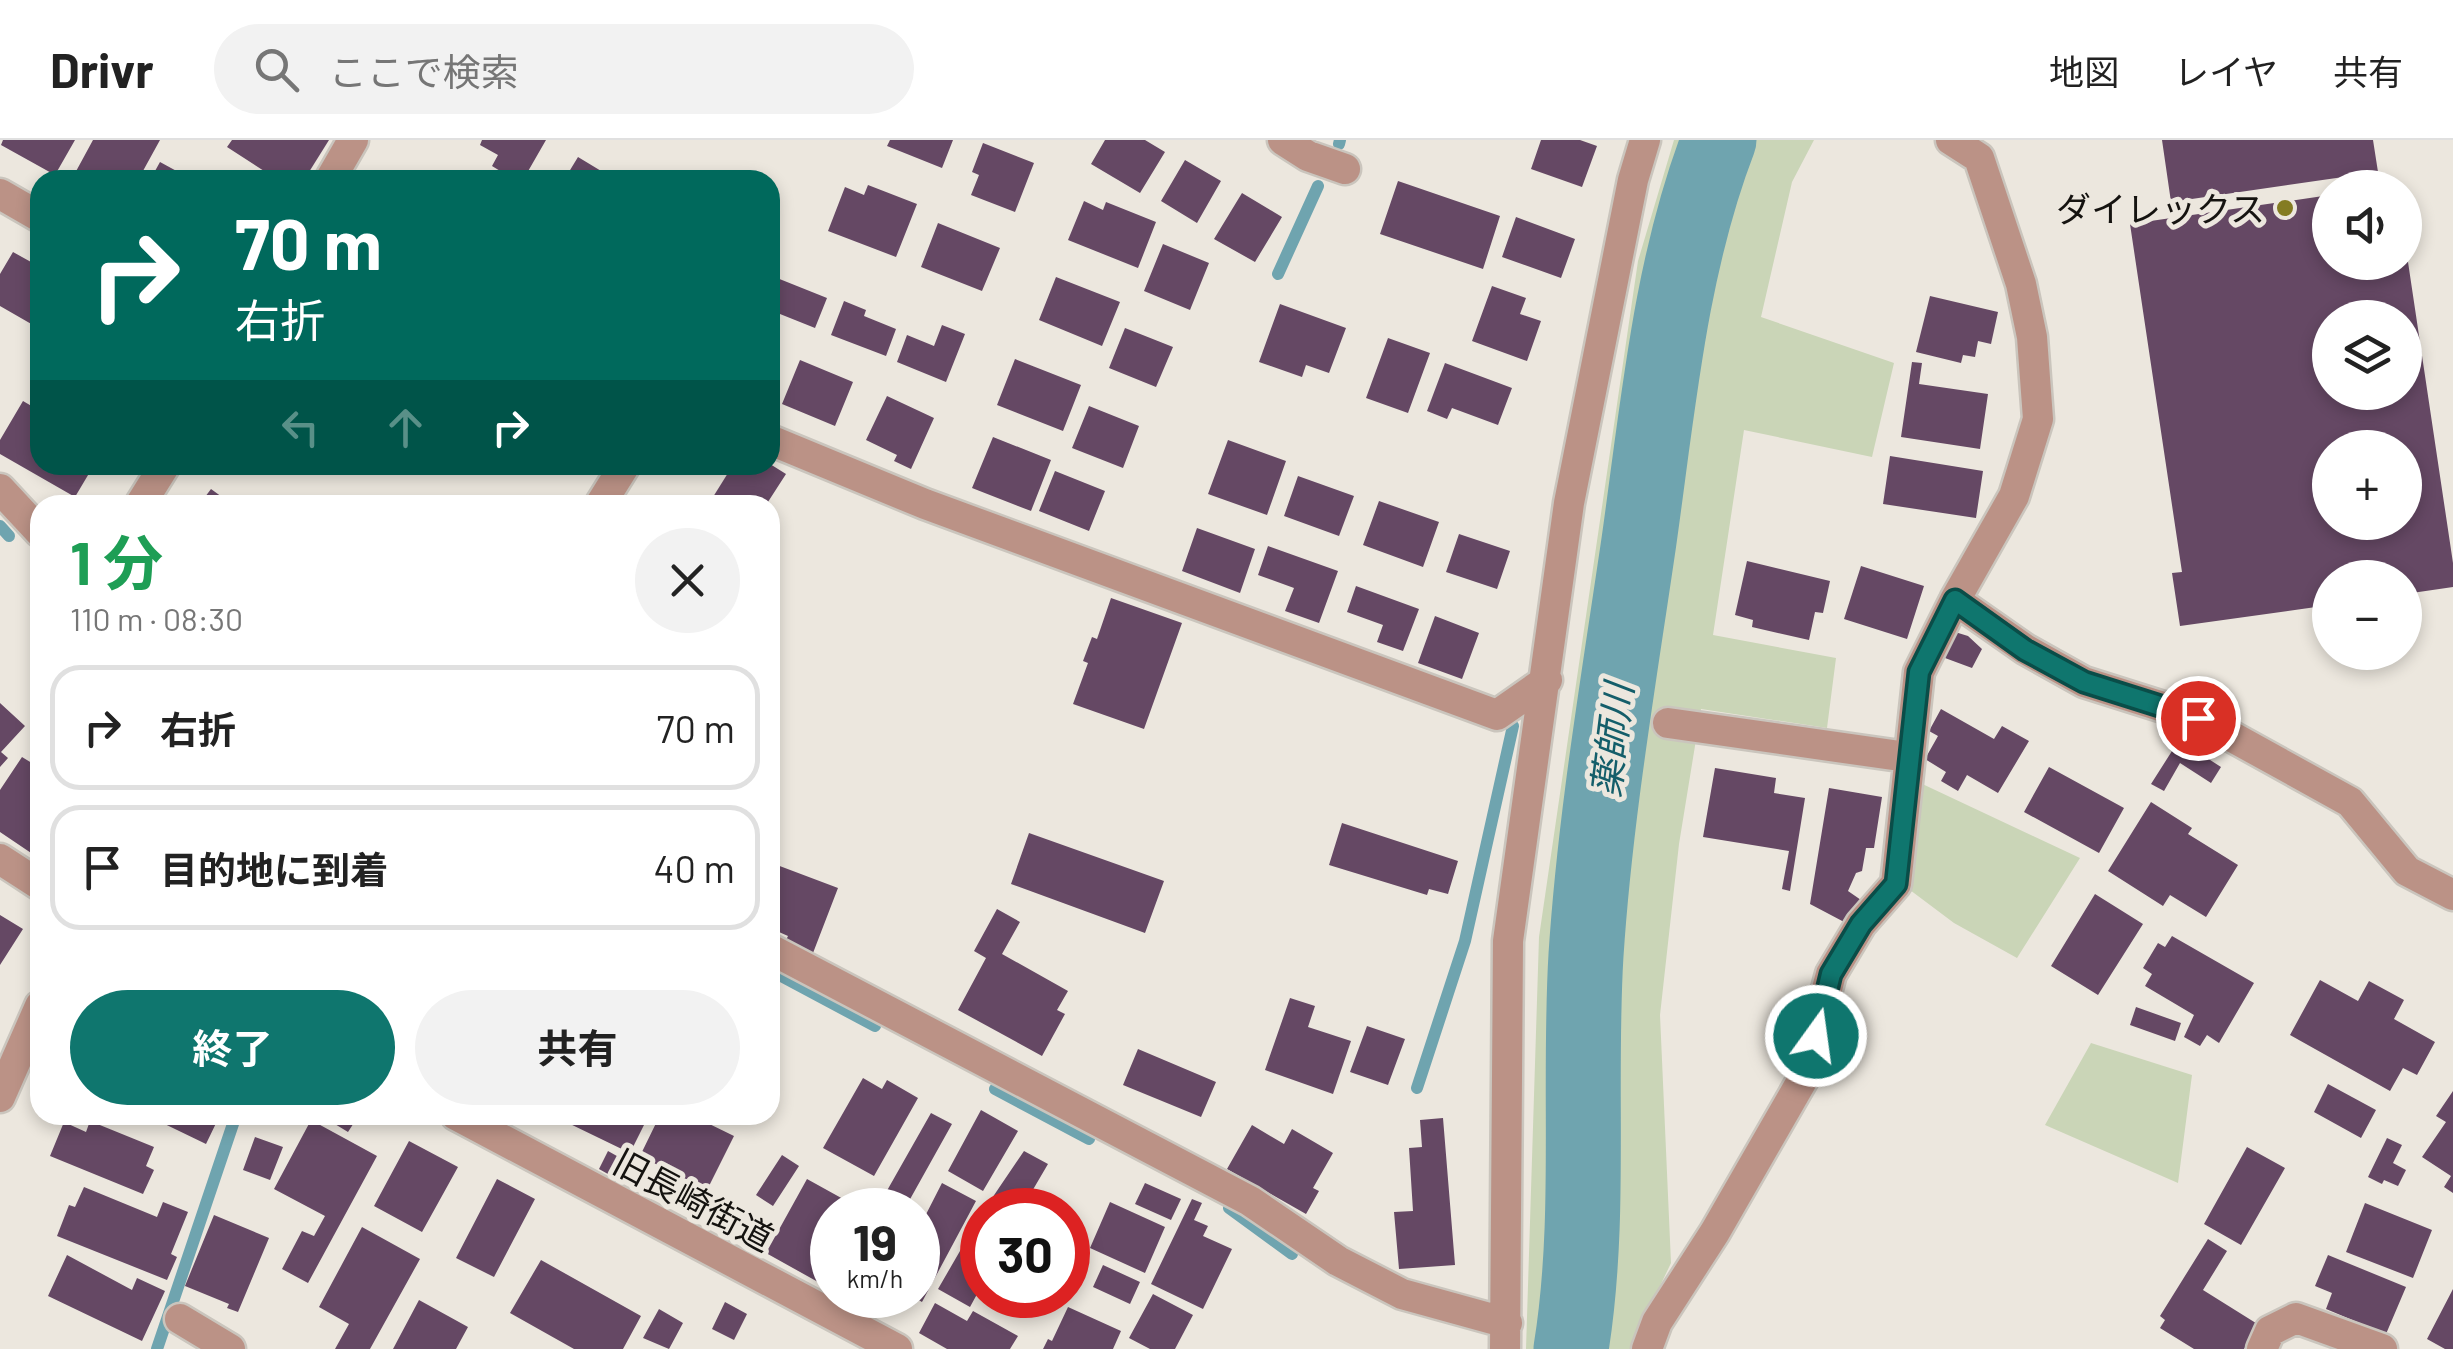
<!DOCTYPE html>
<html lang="ja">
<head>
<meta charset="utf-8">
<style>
  :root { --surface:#fff; --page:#f2f2f2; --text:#222; --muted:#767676; --line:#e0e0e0; --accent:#0f766e }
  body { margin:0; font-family:Barlow,"Noto Sans JP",sans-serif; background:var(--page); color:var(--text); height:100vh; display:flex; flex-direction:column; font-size:38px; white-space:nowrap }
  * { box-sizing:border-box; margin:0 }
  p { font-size:32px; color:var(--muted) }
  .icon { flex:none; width:55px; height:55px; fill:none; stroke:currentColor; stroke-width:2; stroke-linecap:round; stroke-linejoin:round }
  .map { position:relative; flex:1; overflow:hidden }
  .drawer { position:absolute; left:30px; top:355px; width:750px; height:630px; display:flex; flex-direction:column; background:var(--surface); border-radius:30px; box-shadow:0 5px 15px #0003 }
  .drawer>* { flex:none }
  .guide { position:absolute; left:30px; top:30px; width:750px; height:305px; border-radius:30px; box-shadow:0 5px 15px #0003; background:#00695c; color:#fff; overflow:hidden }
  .buttons { position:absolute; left:2312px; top:30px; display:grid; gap:20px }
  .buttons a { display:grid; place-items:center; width:110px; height:110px; border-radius:50%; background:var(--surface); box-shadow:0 5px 15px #0003; font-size:50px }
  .speed { position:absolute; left:810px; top:1048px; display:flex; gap:20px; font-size:50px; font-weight:700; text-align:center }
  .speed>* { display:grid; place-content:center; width:130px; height:130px; border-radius:50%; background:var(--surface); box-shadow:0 5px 15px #0003; line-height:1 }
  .speed small { font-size:25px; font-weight:400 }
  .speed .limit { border:15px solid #d22; background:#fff; color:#111 }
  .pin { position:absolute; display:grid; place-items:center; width:85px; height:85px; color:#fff; margin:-42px; border:5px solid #fff; border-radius:50%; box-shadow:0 2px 10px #0007 }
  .me { position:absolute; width:110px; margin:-55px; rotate:14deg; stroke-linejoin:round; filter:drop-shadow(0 0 8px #0008) }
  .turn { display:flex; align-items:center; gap:35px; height:210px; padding:0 40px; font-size:45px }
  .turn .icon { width:130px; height:130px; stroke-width:2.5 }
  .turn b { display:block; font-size:70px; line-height:85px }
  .lanes { display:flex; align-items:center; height:95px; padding:0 40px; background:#0003; justify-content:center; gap:50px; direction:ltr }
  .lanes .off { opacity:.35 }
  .round { display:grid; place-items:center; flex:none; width:105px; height:105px; border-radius:52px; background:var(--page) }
  .summary { display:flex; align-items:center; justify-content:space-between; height:170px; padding:0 40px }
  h1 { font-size:60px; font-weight:700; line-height:75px; color:#1e9e55 }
  .action { display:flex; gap:20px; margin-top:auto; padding:20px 40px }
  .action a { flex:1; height:115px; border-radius:60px; background:var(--accent); color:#fff; font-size:40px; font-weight:700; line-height:115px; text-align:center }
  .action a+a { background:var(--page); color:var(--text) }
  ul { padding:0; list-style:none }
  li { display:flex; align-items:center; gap:30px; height:125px; margin:0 20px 15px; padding:0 20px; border:5px solid var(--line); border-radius:30px }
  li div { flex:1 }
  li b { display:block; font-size:38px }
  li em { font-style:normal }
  header { display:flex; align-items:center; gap:60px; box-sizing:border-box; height:140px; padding:0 50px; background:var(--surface); border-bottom:2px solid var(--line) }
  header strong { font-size:48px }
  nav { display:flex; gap:55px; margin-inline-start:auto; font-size:35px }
  .search { width:700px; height:90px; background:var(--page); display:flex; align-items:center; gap:25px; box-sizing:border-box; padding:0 35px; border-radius:55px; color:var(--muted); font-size:38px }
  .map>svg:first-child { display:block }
</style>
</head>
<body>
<header>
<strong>Drivr</strong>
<div class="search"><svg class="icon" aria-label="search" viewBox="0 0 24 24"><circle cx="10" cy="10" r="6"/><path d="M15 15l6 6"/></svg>ここで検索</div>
<nav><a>地図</a><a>レイヤ</a><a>共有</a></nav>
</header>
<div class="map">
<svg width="2453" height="1209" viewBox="0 0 2453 1209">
  <rect width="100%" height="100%" fill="#ece7de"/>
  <path fill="#cad5b7" d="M1674 0H1693L1648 164 1560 803 1553 1188 1547 1209H1526L1539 797 1638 121Z
    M1744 0H1814L1792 42 1761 177 1894 223 1872 317 1744 290 1713 495 1836 518 1827 588 1701 569 1679 704 1660 875 1671 1123 1630 1209H1593L1607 800 1693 183Z
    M1916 641 2080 718 2017 818 1954 783 1910 750Z
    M2091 903 2192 935 2178 1043 2045 985Z"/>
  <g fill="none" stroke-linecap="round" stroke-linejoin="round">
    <path stroke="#6fa4af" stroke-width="12" d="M1339 4 1340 0
      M1278 134 1318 46
      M0 386 9 396
      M770 830 875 886
      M1417 948 1465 801 1513 586
      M995 949 1089 999
      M1229 1068 1292 1114
      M157 1209 236 975"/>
    <path stroke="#6fa4af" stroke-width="75" d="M1571 1209C1592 1079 1578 946 1586 815 1595 677 1619 538 1639 401 1658 267 1670 127 1719 0"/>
  </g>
  <path fill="#654864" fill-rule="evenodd" d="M3 0H75L55 35 1 5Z
    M93 0H160L138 40H83L74 35Z
    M232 0H329L304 40H278L227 7Z
    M482 0H546L523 40H515L492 26 498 15 480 5Z
    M890 0H953L942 28 887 6Z
    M1105 0H1145L1165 12 1140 53 1091 24Z
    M1541 0H1580L1597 6 1582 47 1531 29Z
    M2162 0H2373L2378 32 2171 62Z
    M983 3 1034 23 1015 72 971 55 979 35 972 32Z
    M578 17 616 40H564Z
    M1185 20 1221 41 1197 83 1161 61Z
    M160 22 193 40H150Z
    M1398 41 1500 76 1483 129 1380 94Z
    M868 45 917 64 896 117 828 91 845 47 864 55Z
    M1242 53 1282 77 1255 122 1214 99Z
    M2330 55V122H2408L2453 423V447L2405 454V438H2330V465L2180 486 2172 433 2182 432 2130 84ZM2330 178H2405V252H2330ZM2330 308H2405V382H2330Z
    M1084 61 1103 70 1106 62 1156 82 1138 128 1068 100Z
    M1516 77 1575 99 1561 138 1502 117Z
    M938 83 1000 108 982 151 921 127Z
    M1163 104 1209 123 1190 170 1144 151Z
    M13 112 40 127V189L0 166V134Z
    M772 136 827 158 815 188 770 170Z
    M1056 137 1120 162 1102 206 1039 180Z
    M1492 146 1526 158 1520 174 1541 181 1527 221 1472 201Z
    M1930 156 1998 172 1991 204 1978 201 1975 217 1963 215 1961 223 1916 212Z
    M844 161 866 170 864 176 896 189 886 216 831 195Z
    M1280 164 1346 188 1329 233 1306 225 1302 237 1259 222Z
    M942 185 965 194 946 242 897 222 907 195 934 206Z
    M1125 188 1173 207 1156 247 1109 228Z
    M1388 198 1430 213 1408 273 1366 258Z
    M1015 219 1081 245 1063 291 997 265Z
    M800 220 853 242 835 286 782 264Z
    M1912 222 1922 223 1919 244 1988 254 1980 309 1901 297Z
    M1445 223 1512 248 1498 285 1452 268 1447 279 1427 271Z
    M887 256 934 278 911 329 894 321 897 315 866 300Z
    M23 261 40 271V325H94L75 357 0 314V300Z
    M1089 266 1139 286 1123 328 1072 308Z
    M993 297 1051 320 1031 371 972 348Z
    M1228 300 1286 321 1267 375 1208 354Z
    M1890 316 1983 331 1976 378 1883 364Z
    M770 324 786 334 766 365H708L733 325H742L754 333 759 325Z
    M1055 331 1105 351 1089 391 1039 371Z
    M1298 336 1354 356 1339 396 1284 376Z
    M211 349 233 365H199Z
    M1379 361 1439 382 1423 427 1363 405Z
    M1197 388 1255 409 1240 453 1182 431Z
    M1459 394 1510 411 1497 449 1446 432Z
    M1268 406 1338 431 1319 483 1285 471 1294 448 1258 435Z
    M1747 421 1830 441 1823 473 1815 472 1809 500 1752 487 1753 480 1735 475Z
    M1861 426 1924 446 1907 499 1844 479Z
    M1356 446 1419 469 1403 511 1377 502 1383 485 1347 472Z
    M1111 458 1182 483 1144 589 1073 564 1088 523 1083 521 1092 497 1097 499Z
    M1435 476 1479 493 1462 539 1418 523Z
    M1955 492 1968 496 1982 509 1972 528 1945 518Z
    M0 563 25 586 1 612 8 618 0 627Z
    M1941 569 1994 599 2002 586 2029 601 1998 653 1967 635 1958 651 1941 641 1946 632 1925 619 1938 596 1929 591Z
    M2179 600 2221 627 2211 643 2180 623 2164 651 2151 644Z
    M22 617 40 628V719L0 692V650Z
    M2049 627 2124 668 2099 713 2024 672Z
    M1715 628 1776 638 1774 653 1805 658 1790 751 1782 749 1789 711 1703 697Z
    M1829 648 1882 657 1874 708H1866L1862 731 1856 733 1848 751 1861 760 1846 783 1810 764Z
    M2151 662 2192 688 2188 694 2238 725 2206 777 2170 755 2163 766 2108 731Z
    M1342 683 1458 721 1448 754 1429 749 1427 755 1329 725Z
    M1029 693 1164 741 1145 793 1011 744Z
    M777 725 838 748 813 813 785 802 788 796 770 788V744Z
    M2095 754 2143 784 2098 855 2051 826Z
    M997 769 1020 782 1002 814 1068 851 1057 870 1065 874 1042 916 958 870 986 818 974 811Z
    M0 775 23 789 0 825Z
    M2172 796 2254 843 2219 903 2207 895 2200 906 2184 897 2194 875 2145 846 2152 834 2143 828 2158 803 2165 807Z
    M2320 840 2358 861 2369 841 2404 860 2394 879 2435 902 2417 935 2403 928 2390 951 2290 895Z
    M1290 858 1315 866 1308 887 1351 901 1333 954 1265 930Z
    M2136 867 2181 883 2175 901 2130 885Z
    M1367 886 1405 899 1388 945 1350 932Z
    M1138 909 1216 942 1201 977 1123 945Z
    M863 938 882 949 887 940 918 958 874 1036 823 1008Z
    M2328 944 2376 970 2361 998 2314 972Z
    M2453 951V1053L2444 1047 2451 1036 2422 1017 2446 982 2436 976Z
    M981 970 1018 991 983 1051 948 1031Z
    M931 973 952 984 904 1070H876Z
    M146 975H220L206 1004Z
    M320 975H359L348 992Z
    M569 975H649L630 1013 566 982Z
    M660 975H691L734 996 707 1050 640 1016Z
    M1443 978 1455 1125 1399 1129 1394 1072 1413 1071 1409 1008 1422 1007 1420 980Z
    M311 980 377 1016 308 1143 282 1129 302 1091 314 1096 325 1076 274 1049Z
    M90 981 154 1007 146 1026 154 1030 143 1054 50 1016 64 982 86 992Z
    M1252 985 1284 1004 1292 989 1333 1013 1313 1048 1319 1051 1306 1074 1227 1029Z
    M255 997 283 1007 270 1040 243 1030Z
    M2387 998 2402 1005 2393 1023 2406 1030 2398 1046 2384 1040 2382 1044 2368 1037Z
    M409 1001 458 1027 422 1092 374 1066Z
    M2247 1007 2285 1028 2241 1105 2204 1084Z
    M608 1011 624 1020 615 1038 599 1029Z
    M1024 1011 1048 1024 1031 1053 1044 1060 1038 1070H984Z
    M782 1015 799 1026 773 1066 756 1055Z
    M497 1039 535 1059 494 1137 456 1118Z
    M807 1039 863 1070H832V1115L818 1142 766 1113Z
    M942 1043 976 1061 922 1162 910 1155H918V1090Z
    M1145 1043 1181 1059 1171 1080 1135 1064Z
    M84 1047 157 1077 163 1062 188 1072 171 1114 177 1117 167 1140 57 1096 69 1065 75 1067Z
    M1192 1059 1202 1063 1194 1080 1208 1086 1203 1096 1232 1109 1203 1169 1151 1144Z
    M1110 1062 1165 1087 1145 1133 1090 1108Z
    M2365 1063 2432 1090 2413 1138 2346 1112Z
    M982 1073V1145L970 1167 938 1149Z
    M214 1075 269 1098 238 1172 227 1168 229 1164 185 1146Z
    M362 1087 420 1119 370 1209H335L349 1184 319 1167Z
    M2208 1099 2227 1111 2203 1150 2259 1185 2244 1209H2194L2160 1188 2165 1180 2160 1176Z
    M67 1115 132 1150 137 1138 165 1151 142 1201 48 1156Z
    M2328 1115 2406 1147 2386 1194 2326 1169 2332 1153 2315 1146Z
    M541 1120 641 1176 623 1209H574L510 1173Z
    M1103 1125 1140 1142 1130 1164 1093 1147Z
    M2453 1149V1209H2445L2427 1199Z
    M1153 1154 1193 1175 1175 1209H1150L1129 1198Z
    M419 1160 468 1187 456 1209H393Z
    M725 1162 747 1174 734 1200 712 1189Z
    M935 1163 967 1181 973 1171 1018 1196 1010 1209H947L919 1193Z
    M1068 1167 1121 1191 1113 1209H1043L1048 1199 1052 1201Z
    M659 1169 683 1183 669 1209 643 1198Z"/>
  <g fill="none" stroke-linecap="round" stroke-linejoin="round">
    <g stroke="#cac5bd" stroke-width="35">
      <path id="minor" d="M1283 0 1308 16 1345 29
        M330 40 353 0
        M0 54 40 77
        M770 300 925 364 1497 575 1547 540
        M0 349 40 392
        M140 365 165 325
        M600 365 625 325
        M1955 460 2025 509 2084 542 2198 578 2350 662 2407 731 2453 755
        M1668 583 1907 617
        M0 719 40 745
        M770 809 1250 1061 1338 1121 1402 1154 1507 1183
        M0 957 40 866
        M456 975 897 1209
        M180 1179 230 1209
        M1505 1209 1508 801 1569 363 1633 40 1645 0
        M1647 1209 1657 1182 1715 1092 1803 939 1831 834 1861 784 1896 744 1919 532 1955 460 2014 356 2038 279 2032 197 2021 144 1979 18 1951 0
        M2262 1209 2270 1191 2296 1178 2382 1209"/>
    </g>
    <use href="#minor" stroke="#bb9286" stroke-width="30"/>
  </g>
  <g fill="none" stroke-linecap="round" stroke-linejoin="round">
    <g stroke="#0a4d48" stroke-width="25">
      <path id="route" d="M1816 896 1831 834 1861 784 1896 744 1919 532 1955 460 2025 510 2084 542 2198 578"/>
    </g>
    <use href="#route" stroke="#0f766e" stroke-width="18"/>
  </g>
  <circle fill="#847c22" stroke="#ece7de" stroke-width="4" cx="2285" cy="68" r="10"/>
  <g text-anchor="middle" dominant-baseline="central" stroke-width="10" stroke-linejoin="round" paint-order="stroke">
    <g font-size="35" fill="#151310" stroke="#ece7de" text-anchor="end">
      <text x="2265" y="68">ダイレックス</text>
    </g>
    <g font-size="35" fill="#151310" stroke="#ece7de">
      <text transform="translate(694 1059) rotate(28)">旧長崎街道</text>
    </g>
    <g font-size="38" font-style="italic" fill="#145e6a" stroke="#ece7de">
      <text transform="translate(1611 600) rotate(-83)">薬師川</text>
    </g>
  </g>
</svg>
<div class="buttons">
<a><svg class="icon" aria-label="sound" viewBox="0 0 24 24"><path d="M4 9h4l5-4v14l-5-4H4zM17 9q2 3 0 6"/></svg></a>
<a><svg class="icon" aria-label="layers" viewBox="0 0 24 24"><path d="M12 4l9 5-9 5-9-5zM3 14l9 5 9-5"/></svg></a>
<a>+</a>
<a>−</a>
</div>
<div class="speed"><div>19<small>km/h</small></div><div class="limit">30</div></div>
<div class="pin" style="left:2198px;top:578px;background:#d93025"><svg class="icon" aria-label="arrive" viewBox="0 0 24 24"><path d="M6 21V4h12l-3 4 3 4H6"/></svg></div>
<svg class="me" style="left:1816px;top:896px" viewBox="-20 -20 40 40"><circle r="17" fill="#0f766e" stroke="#fff" stroke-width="3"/><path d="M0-11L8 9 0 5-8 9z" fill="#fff"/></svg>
<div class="guide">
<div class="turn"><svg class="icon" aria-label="right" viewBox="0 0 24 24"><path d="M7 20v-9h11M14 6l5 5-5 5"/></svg><div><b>70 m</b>右折</div></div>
<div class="lanes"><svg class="icon off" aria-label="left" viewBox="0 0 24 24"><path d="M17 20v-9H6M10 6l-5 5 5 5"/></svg><svg class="icon off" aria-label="ahead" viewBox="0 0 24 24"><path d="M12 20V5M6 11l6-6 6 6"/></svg><svg class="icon" aria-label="right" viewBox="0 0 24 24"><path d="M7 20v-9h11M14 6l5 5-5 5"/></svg></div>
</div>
<section class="drawer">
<div class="summary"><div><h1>1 分</h1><p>110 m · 08:30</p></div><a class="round"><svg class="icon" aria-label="close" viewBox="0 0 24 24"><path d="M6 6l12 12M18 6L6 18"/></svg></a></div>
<ul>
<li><svg class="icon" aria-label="right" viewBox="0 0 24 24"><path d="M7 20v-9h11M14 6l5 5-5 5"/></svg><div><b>右折</b></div><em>70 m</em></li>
<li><svg class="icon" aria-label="arrive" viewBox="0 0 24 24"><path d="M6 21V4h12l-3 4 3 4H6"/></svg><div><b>目的地に到着</b></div><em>40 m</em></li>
</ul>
<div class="action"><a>終了</a><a>共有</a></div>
</section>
</div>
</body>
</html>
